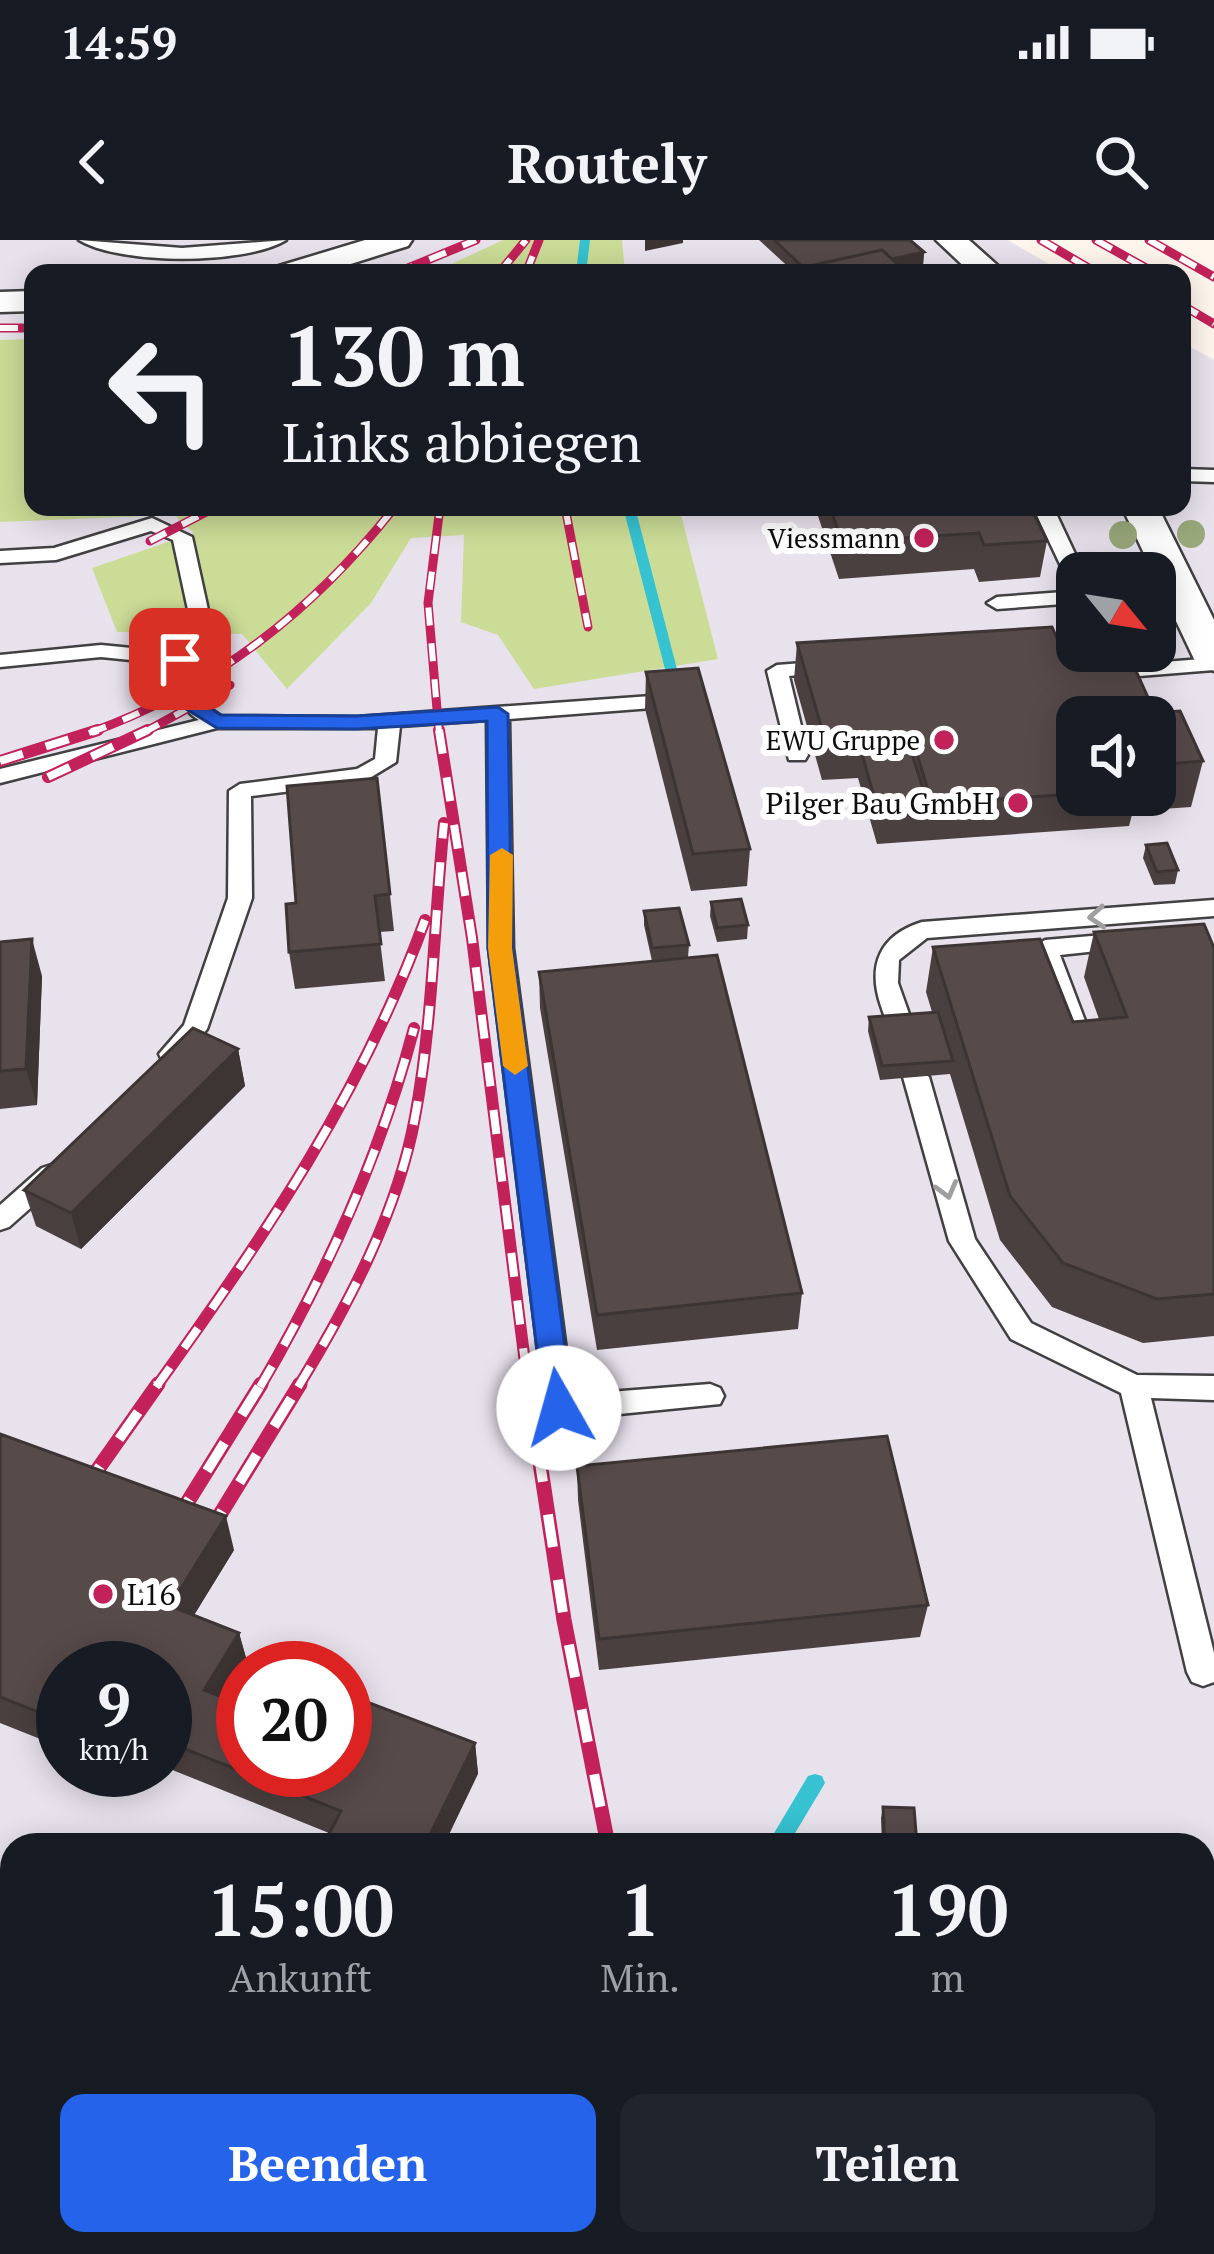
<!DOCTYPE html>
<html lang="de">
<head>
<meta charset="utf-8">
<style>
  :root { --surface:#171b24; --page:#20242c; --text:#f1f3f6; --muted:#9ea1a6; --accent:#2563eb }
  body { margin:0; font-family:"PT Serif",serif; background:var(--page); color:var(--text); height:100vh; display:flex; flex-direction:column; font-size:45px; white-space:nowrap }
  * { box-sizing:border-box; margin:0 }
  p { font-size:39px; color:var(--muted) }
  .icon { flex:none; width:66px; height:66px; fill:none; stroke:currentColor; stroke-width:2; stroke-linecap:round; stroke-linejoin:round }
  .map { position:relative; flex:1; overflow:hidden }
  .sheet { position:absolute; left:0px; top:1593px; width:1215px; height:423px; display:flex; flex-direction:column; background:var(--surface); border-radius:36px 36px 0 0; box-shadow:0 6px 30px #0003 }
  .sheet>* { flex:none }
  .banner { position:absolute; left:24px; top:24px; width:1167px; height:252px; border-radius:24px; box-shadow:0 6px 30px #0003; background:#171b24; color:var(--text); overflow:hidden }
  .needle { width:78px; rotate:120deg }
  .buttons { position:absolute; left:1056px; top:312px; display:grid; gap:24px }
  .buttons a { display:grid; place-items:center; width:120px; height:120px; border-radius:24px; background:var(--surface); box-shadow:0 6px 30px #0003; font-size:60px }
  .speed { position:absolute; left:36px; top:1401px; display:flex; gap:24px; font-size:60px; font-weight:700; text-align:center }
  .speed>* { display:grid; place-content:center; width:156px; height:156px; border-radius:50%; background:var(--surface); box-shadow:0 6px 30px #0003; line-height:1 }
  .speed small { font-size:30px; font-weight:400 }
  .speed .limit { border:18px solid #d22; background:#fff; color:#111 }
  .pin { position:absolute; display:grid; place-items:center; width:102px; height:102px; color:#fff; margin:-51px; border-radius:24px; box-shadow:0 6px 18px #0006 }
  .me { position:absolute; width:132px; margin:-66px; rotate:353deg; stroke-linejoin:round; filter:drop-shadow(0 0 9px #0008) }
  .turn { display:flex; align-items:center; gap:42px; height:252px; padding:0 60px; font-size:54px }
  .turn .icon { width:156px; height:156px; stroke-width:2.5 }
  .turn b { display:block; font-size:84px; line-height:102px }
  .eta { display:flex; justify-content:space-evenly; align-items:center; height:204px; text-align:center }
  .eta b { font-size:72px; font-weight:700; line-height:84px }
  .button { display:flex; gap:24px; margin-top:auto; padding:24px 60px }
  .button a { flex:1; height:138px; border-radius:24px; background:var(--accent); color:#fff; font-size:48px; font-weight:700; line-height:138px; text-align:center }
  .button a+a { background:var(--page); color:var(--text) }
  .status { display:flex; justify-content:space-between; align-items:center; height:84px; padding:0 60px; background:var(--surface); direction:ltr }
  .status svg { height:33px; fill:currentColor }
  header { display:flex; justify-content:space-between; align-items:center; height:156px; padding:0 60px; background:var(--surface); font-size:54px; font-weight:700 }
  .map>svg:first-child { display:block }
</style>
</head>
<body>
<div class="status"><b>14:59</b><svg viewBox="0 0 49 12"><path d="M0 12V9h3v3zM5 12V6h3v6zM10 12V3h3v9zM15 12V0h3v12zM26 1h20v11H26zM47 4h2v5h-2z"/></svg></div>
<header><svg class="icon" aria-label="back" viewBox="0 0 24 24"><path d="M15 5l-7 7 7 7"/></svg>Routely<svg class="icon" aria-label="search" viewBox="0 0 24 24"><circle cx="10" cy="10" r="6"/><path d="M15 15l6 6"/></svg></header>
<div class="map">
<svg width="1214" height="2014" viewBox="0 0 1214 2014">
  <rect width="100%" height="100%" fill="#fff7ee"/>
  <path fill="#e8e2ed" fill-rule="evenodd" d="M0 0H1008L1064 33H33V267H1182V102L1214 120V2014H0ZM1077 333H1155V411H1077ZM1077 477H1155V555H1077ZM63 1428H165V1530H63ZM243 1428H345V1530H243ZM12 1605H1203V2004H12Z"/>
  <path fill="#e1ebb7" d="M12 1891V2004H216L212 2014H0V1912Z"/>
  <path fill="#cbdc96" d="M503 0H622L625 33H432Z
    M33 99V267H679L718 419 534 449 498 395 461 382 464 295 411 298 371 363 287 449 242 394 117 392 92 328 194 293 174 275 0 282V100Z"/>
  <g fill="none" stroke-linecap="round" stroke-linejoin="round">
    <path fill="#36c2d1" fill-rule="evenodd" d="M580 0H590L586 33H576Z
      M623 267H635L678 433 676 436H668L666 433Z
      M815 1534 822 1536 825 1543 788 1605H767L808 1536Z
      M521 2004H546L541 2014H516Z"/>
    <g stroke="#414141" stroke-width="5">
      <path id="service" d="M79 0 182 8 286 0C245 25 120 25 79 0Z
        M1182 229 1214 230V242L1182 241Z
        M1033 267H1053L1084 333H1077V345L1067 339Z
        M152 278 192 297 210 379 190 419 195 451 203 464 221 476 357 477 665 455 676 461 665 467 509 479 513 708 572 1155 710 1144 720 1148 724 1156 720 1164 559 1180 549 1176 545 1168 489 708 487 480 400 486 396 522 363 542 251 556 252 658 207 789 180 820H162L159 814 184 785 228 658 229 551 240 544 357 529 375 519 378 488H217L0 543V529L199 480C177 467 174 448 170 424L101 417 0 427V415L101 405 173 412 190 379 173 300 151 291 56 320 0 323V311L54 308Z
        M1077 351V363L997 369 987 363 997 357Z
        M1099 418 1127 425 1214 418V430L1127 437 1092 428V420Z
        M829 421 839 427 836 431 789 436 808 515 805 520H789L767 431 777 425Z
        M1214 660V676L927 698 899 720 898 743 914 788 902 797C888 791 886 780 881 766 867 725 880 695 922 682Z
        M1126 693 1138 701 1134 707 1060 715 1098 815 1086 824 1077 821 1033 708 1045 700Z
        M916 828 929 837 975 999 1031 1083 1137 1135 1214 1136V1160L1151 1158 1214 1413V1442L1203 1446 1192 1442 1187 1432 1121 1153 1011 1099 949 1001 903 837Z
        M51 925 64 935 60 942 9 987 0 990V965L42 928Z
        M0 1674 12 1678V1712L0 1708Z
        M12 1773V1827L0 1832V1778Z
        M869 2004H949L953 2014H873Z"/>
    </g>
    <g stroke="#414141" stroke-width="5">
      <path id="minor" d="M365 0H412L408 6 322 33H274L279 26Z
        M936 0H969L1006 33H971Z
        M33 51V71L0 72V52Z
        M1122 267H1158L1214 380V431L1194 419Z"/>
    </g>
    <use href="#service" fill="#fff" fill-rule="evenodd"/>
    <use href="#minor" fill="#fff" fill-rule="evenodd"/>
    <g stroke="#c2215a" stroke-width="9">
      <path id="rail-far2" d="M1041 0 1097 33
        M1096 0 1155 33
        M1149 0 1214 37
        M396 33 476 0
        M499 33 526 0
        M526 33 539 0
        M1182 65 1214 84
        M0 88H33
        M565 267 588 387
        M150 301 216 267
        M89 493C215 448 313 371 395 267
        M143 493 230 445
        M439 493 428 363 440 267"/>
    </g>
    <g stroke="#c2215a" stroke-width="12">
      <path id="rail-far1" d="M439 490 472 698 528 1147
        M0 521 98 490
        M48 537 148 490
        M156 1147C263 999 362 853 425 680
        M260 1147C327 1033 380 916 414 788
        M298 1147C348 1065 398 972 415 877 433 781 434 680 444 583"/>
    </g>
    <g stroke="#c2215a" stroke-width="15">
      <path id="rail" d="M528 1144 564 1380 608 1605
        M81 1253 158 1144
        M172 1287 261 1144
        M205 1299 300 1144
        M702 2004 705 2014"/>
    </g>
    <use href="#rail-far2" stroke="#fff" stroke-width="6" stroke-dasharray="18" stroke-linecap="butt"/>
    <use href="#rail-far1" stroke="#fff" stroke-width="8" stroke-dasharray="24" stroke-linecap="butt"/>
    <use href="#rail" stroke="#fff" stroke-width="10" stroke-dasharray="33" stroke-linecap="butt"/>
  </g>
  <g fill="#98a87a">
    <circle cx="1191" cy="294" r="14"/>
    <circle cx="1123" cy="295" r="14"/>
  </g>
  <path fill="#4b4040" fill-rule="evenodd" d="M759 0H910L924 12 923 25 903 29 906 33H795Z
    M815 267H1031L1047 301 1040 337 979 342 974 329 839 339Z
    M797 403 1061 407 1155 473 1203 521 1191 567 1133 571 1129 586 877 604 858 538 822 540 794 440ZM1077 477H1155V555H1077Z
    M646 432 750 609 747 646 691 651 645 469Z
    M377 538 394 691 379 692 385 741 295 749 289 712 296 663Z
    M1146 605 1178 630 1175 644 1154 645 1143 618Z
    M711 662 748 685 747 699 717 702 710 676Z
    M644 671 689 705 688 717 802 1053 798 1089 597 1110 540 768 539 732 652 721 644 685Z
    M1094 692 1214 708V1096L1143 1103 1052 1067 1000 1000 950 834 880 840 868 791 869 777 932 772 926 752 933 707 1073 782 1099 779 1084 737Z
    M0 702 42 736 37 865 0 869Z
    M238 809 245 846 81 1009 36 986 24 950Z
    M0 1194 234 1310 194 1375 239 1393 248 1425 246 1428H243L227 1459 243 1530 475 1503 478 1534 329 1593 165 1527V1428H63V1508L0 1483Z
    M577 1226 928 1365 920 1397 599 1430 578 1260Z
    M883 1567 917 1605H882L881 1578Z"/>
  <path fill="#3d3434" d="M645 0H683V3L645 11Z
    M924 12 923 25 885 33H828Z
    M32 699 42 736 37 865 26 829Z
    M238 809 245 846 81 1009 71 973Z
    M226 1276 234 1310 180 1398 170 1366Z
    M239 1393 248 1425 246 1428H243V1432L214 1481 204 1450Z
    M475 1503 478 1534 444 1605H425Z
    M382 2004H398L394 2014H378Z"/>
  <path fill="#574b4a" stroke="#3d3434" stroke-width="3" d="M774 0H910L924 12 892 19 882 10 814 25 813 33H809Z
    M882 10 906 32 823 33 814 25Z
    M830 267H1031L1047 301 984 305 979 293 842 302Z
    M1052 387 1061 407 1077 406V411H1127L1155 473 1113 477H1077V554L932 563 912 498 826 503 797 403Z
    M698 428 750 609 693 614 646 432Z
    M1180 471 1203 521 1155 525V477L1113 476Z
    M910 508 931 574 880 577 861 511Z
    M377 538 390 654 375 656 381 704 289 712 286 664 296 663 287 546Z
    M1167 603 1178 630 1157 632 1146 605Z
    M741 659 748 685 717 688 711 662Z
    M679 668 689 705 652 708 644 671Z
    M1204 684 1214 708V1054L1157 1059 1063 1023 1010 956 933 707 1040 699 1073 782 1127 777 1094 692Z
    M32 699 26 829 0 831V702Z
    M717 715 802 1053 597 1075 539 732Z
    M938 772 953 821 882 826 869 777Z
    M193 788 238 809 71 973 24 950Z
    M0 1194 226 1276 170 1366 239 1393 204 1450 243 1465V1530H345V1484L348 1485 362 1460 475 1503 425 1605H323L341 1571 165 1501V1428H63V1482L0 1457Z
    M887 1196 928 1365 599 1399 577 1226Z
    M883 1567 914 1568 917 1605H885Z
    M278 2004H382L378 2014H273Z"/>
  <defs><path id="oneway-chevron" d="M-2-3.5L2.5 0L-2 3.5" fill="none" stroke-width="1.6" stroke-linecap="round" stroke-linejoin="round" transform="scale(3)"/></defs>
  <g stroke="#9f9f9f">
    <use href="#oneway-chevron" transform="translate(1097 677) rotate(176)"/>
    <use href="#oneway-chevron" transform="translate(947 950) rotate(75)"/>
  </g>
  <path fill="#2563eb" stroke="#184099" stroke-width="3" d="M180 413 190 419 204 464 221 475 357 476 498 467 508 474 512 708 573 1168 569 1176H548L544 1168 488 708 487 481 357 489 217 488 183 467 170 419Z"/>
  <path fill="#f59e0b" d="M502 608 513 615 512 708 528 826 515 835 503 826 488 708 490 615Z"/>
  <g fill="#c2215a" stroke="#fff" stroke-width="4.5">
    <circle cx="924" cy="298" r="12"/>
    <circle cx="944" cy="500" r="12"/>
    <circle cx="1018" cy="563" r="12"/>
    <circle cx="103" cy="1354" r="12"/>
  </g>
  <g text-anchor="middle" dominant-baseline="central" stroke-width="12" stroke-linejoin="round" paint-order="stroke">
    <g font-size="27" fill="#0e0e0e" stroke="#fff" text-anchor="end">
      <text x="900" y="298">Viessmann</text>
      <text x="920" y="500">EWU Gruppe</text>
    </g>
    <g font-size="30" fill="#0e0e0e" stroke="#fff" text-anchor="end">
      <text x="994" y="563">Pilger Bau GmbH</text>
      <text x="127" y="1354" text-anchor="start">L16</text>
    </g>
  </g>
</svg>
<div class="buttons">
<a><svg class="needle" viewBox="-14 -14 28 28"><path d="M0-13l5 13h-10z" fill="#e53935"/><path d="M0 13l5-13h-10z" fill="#9ea1a6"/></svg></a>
<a><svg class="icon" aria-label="sound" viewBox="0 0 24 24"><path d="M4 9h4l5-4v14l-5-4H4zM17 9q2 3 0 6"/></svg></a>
</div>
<div class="speed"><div>9<small>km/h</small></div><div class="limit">20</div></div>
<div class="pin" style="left:180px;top:419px;background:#d93025"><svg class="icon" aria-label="arrive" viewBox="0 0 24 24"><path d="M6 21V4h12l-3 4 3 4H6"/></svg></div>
<svg class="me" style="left:559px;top:1168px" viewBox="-20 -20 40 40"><circle r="19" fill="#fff"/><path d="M0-13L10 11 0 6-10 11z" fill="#2563eb"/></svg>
<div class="banner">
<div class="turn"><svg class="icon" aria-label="left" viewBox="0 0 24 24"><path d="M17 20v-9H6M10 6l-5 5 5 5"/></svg><div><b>130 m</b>Links abbiegen</div></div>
</div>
<section class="sheet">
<div class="eta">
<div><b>15:00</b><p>Ankunft</p></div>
<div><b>1</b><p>Min.</p></div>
<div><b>190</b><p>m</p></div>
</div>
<div class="button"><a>Beenden</a><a>Teilen</a></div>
</section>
</div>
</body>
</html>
